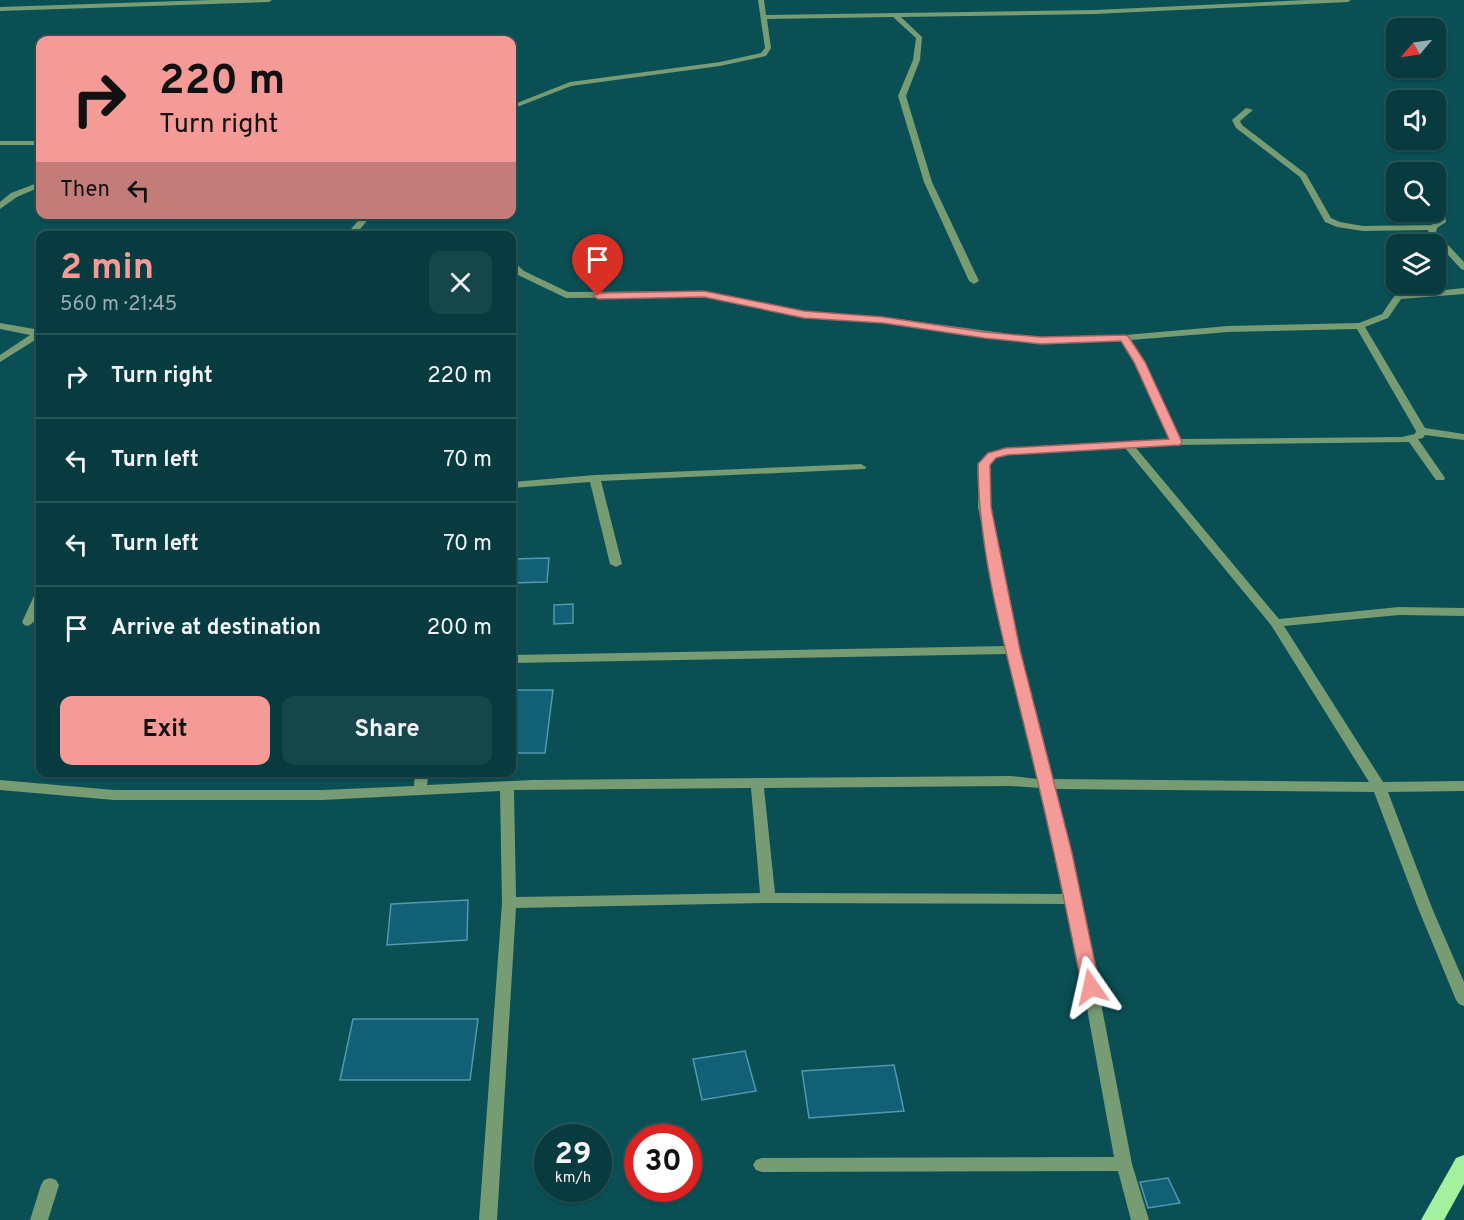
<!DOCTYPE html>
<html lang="en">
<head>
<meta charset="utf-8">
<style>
  :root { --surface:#073b3f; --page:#15464a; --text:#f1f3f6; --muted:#98adb0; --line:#285559; --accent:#f59b97 }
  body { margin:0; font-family:Overpass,sans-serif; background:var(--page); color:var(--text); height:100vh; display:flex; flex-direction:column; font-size:22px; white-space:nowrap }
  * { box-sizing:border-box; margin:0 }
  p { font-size:20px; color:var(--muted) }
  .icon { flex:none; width:33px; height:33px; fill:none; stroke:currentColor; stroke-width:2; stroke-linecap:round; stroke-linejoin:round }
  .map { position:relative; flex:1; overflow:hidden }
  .drawer { position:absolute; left:36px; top:231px; width:480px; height:546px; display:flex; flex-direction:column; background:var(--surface); border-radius:12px; box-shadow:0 2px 4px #0004,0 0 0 2px var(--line) }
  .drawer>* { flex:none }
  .banner { position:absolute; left:36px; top:36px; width:480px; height:183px; border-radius:12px; box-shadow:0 2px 4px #0004,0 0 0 2px var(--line); background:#f59b97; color:#111; overflow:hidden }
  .needle { width:39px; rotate:241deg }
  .fabs { position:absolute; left:1386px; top:18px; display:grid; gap:12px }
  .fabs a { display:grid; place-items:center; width:60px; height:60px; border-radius:12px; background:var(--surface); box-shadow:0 2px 4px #0004,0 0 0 2px var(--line); font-size:30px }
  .speed { position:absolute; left:534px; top:1124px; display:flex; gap:12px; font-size:30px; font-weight:700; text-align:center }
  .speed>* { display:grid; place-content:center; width:78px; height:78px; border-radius:50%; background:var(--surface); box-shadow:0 2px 4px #0004,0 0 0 2px var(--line); line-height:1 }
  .speed small { font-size:15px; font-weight:400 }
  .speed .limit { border:9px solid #d22; background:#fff; color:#111 }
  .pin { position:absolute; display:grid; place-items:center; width:51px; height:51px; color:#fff; margin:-62px -26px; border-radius:50% 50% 50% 0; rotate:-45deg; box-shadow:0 0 6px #0007 }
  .pin .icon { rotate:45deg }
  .me { position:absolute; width:66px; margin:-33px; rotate:349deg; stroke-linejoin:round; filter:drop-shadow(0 0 4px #0008) }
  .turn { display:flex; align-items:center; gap:21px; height:126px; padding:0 24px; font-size:27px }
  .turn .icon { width:78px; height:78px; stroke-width:2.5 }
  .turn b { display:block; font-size:42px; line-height:51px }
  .then { display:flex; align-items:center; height:57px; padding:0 24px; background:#0003; gap:12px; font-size:22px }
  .round { display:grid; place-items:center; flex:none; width:63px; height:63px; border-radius:12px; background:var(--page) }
  .head { display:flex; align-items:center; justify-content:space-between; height:102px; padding:0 24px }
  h1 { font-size:36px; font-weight:700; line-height:45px; color:var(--accent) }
  .button { display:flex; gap:12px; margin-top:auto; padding:12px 24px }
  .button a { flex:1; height:69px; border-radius:12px; background:var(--accent); color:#111; font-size:24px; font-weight:700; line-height:69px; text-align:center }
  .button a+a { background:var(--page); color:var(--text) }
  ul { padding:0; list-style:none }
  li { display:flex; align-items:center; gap:18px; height:84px; padding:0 24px; border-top:2px solid var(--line) }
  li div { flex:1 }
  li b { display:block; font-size:22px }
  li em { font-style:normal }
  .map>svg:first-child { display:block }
</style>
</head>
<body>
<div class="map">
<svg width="1464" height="1220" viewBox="0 0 1464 1220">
  <rect width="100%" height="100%" fill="#094f54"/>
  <path fill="#116076" stroke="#5298b0" stroke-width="1.5" d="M549 558 547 582 512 583V559Z
    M573 604V623L554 624V605Z
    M512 690H553L545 753H512Z
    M468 900 467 940 387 945 391 904Z
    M353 1019H478L470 1080H340Z
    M745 1051 756 1091 702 1100 693 1059Z
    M894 1065 904 1111 809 1118 802 1071Z
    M1168 1178 1180 1203 1148 1208 1140 1182Z"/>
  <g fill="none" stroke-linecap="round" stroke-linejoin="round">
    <path fill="#779b73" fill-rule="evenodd" d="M50 1178 56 1180 59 1185 48 1220H30L41 1185 44 1180Z"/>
    <path fill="#779b73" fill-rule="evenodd" d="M211 0H272L269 2 0 11V7Z
      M758 0H764L766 15 1095 10 1307 0H1351L1348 2 1095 14 901 17 922 37 920 60 906 96 932 182 979 281 974 284 969 281 924 182 898 96 913 60 916 38 893 17 767 19 771 48 766 56 720 66 571 86 512 109V105L570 82 720 62 761 53 765 48Z
      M1246 108 1253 110 1240 121 1242 125 1306 174 1331 218 1340 222 1363 226 1431 225 1438 221 1436 204H1439L1445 214 1446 222 1437 228 1436 232 1464 262V270L1461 269 1429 234 1428 230 1363 231 1337 227 1325 222 1300 177 1236 128 1232 120Z
      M0 141H40V145H0Z
      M40 182V187L17 197 0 209V202L11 193Z
      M364 214H373L354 236H345Z
      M512 260 524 271 568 292 704 291 804 312 883 317 1041 338 1125 335 1228 326 1359 323 1382 314 1395 295 1464 288V294L1401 299 1388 318 1365 327 1425 428 1464 434V440L1425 435 1423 438 1418 439 1445 478 1444 480H1436L1409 442 1176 445 1136 448 1279 619 1399 607 1464 608V616L1399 615 1284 626 1383 782 1464 781V791L1388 792 1432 908 1464 982V1006L1459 1004 1456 1000 1418 908 1374 792 1054 789 1081 899 1132 1164 1149 1220H1131L1118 1171 762 1172 756 1170 753 1165 756 1160 762 1158 1114 1157 1068 904 768 903 516 908 497 1220H479L502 903 500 791 322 800H114L0 790V780L114 790H322L414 786 415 772H429L427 785 532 780 1011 776 1038 779 1008 654 512 663V655L1006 646 978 507 980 462 988 454 1007 449 1170 439 1135 362 1122 341 1041 344 883 323 804 318 704 297 566 298 518 275 512 268ZM1357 329 1416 431 1415 434 1402 437 1180 439 1145 362 1131 340 1228 332ZM1125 448 1271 625 1369 782 1051 779 1019 650 990 507 989 465 996 458 1007 455ZM1011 786 1040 788 1065 894 775 893 764 788ZM751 788 760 893 516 897 514 790Z
      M0 323 40 330V337L0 362V355L30 335 0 329Z
      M861 464 866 467 865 469 601 481 622 564 616 567 610 564 590 482 512 488V482L595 475Z
      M40 592C41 604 40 621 28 626L24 625 22 622 34 596Z"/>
    <path fill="#a3f09e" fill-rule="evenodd" d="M1464 1155V1184L1444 1220H1421L1456 1158Z"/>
  </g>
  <path fill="#f59b97" stroke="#9f6562" stroke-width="1.5" d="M704 291 804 311 883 317 984 332 1041 337 1125 335 1128 336 1145 362 1182 442 1180 445 1007 455 996 458 990 465 991 507 1020 650 1072 853 1100 987 1097 992 1091 994 1085 992 1082 987C1065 902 1047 817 1026 733 1005 647 978 552 978 464L988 453 1006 448 1169 439 1134 362 1121 341 1041 344 984 338 883 323 804 318 704 297 598 299 593 296 598 293Z"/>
</svg>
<div class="fabs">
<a><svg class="needle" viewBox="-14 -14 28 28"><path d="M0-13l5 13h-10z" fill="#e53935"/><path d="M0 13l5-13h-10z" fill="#98adb0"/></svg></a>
<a><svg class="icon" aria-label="sound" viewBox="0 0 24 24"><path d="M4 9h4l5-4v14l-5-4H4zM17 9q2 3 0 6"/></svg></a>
<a><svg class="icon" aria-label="search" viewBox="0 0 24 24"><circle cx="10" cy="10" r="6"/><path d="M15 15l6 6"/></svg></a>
<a><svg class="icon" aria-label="layers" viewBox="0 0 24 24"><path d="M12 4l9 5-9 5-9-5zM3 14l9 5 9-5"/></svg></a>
</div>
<div class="speed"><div>29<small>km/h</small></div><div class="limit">30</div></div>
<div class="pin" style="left:598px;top:296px;background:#d93025"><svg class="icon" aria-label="arrive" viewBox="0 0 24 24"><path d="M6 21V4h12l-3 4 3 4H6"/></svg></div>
<svg class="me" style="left:1091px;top:987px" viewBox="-20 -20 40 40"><path d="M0-17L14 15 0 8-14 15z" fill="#f59b97" stroke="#fff" stroke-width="4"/></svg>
<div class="banner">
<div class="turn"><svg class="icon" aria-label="right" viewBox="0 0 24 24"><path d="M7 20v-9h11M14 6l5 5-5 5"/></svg><div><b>220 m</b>Turn right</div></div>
<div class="then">Then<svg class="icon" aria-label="left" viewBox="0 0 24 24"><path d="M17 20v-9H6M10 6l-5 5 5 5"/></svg></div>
</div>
<section class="drawer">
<div class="head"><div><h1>2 min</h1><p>560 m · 21:45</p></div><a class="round"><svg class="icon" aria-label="close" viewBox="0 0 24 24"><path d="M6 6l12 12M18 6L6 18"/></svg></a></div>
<ul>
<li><svg class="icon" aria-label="right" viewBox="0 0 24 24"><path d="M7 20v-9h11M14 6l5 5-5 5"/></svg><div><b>Turn right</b></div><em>220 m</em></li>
<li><svg class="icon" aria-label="left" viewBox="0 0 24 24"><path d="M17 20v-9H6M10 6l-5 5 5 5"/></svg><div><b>Turn left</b></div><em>70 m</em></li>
<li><svg class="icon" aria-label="left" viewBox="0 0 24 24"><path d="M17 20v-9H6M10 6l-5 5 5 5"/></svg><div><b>Turn left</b></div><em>70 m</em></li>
<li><svg class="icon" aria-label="arrive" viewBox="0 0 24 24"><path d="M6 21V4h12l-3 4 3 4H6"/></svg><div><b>Arrive at destination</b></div><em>200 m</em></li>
</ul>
<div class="button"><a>Exit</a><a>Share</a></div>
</section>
</div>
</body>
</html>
